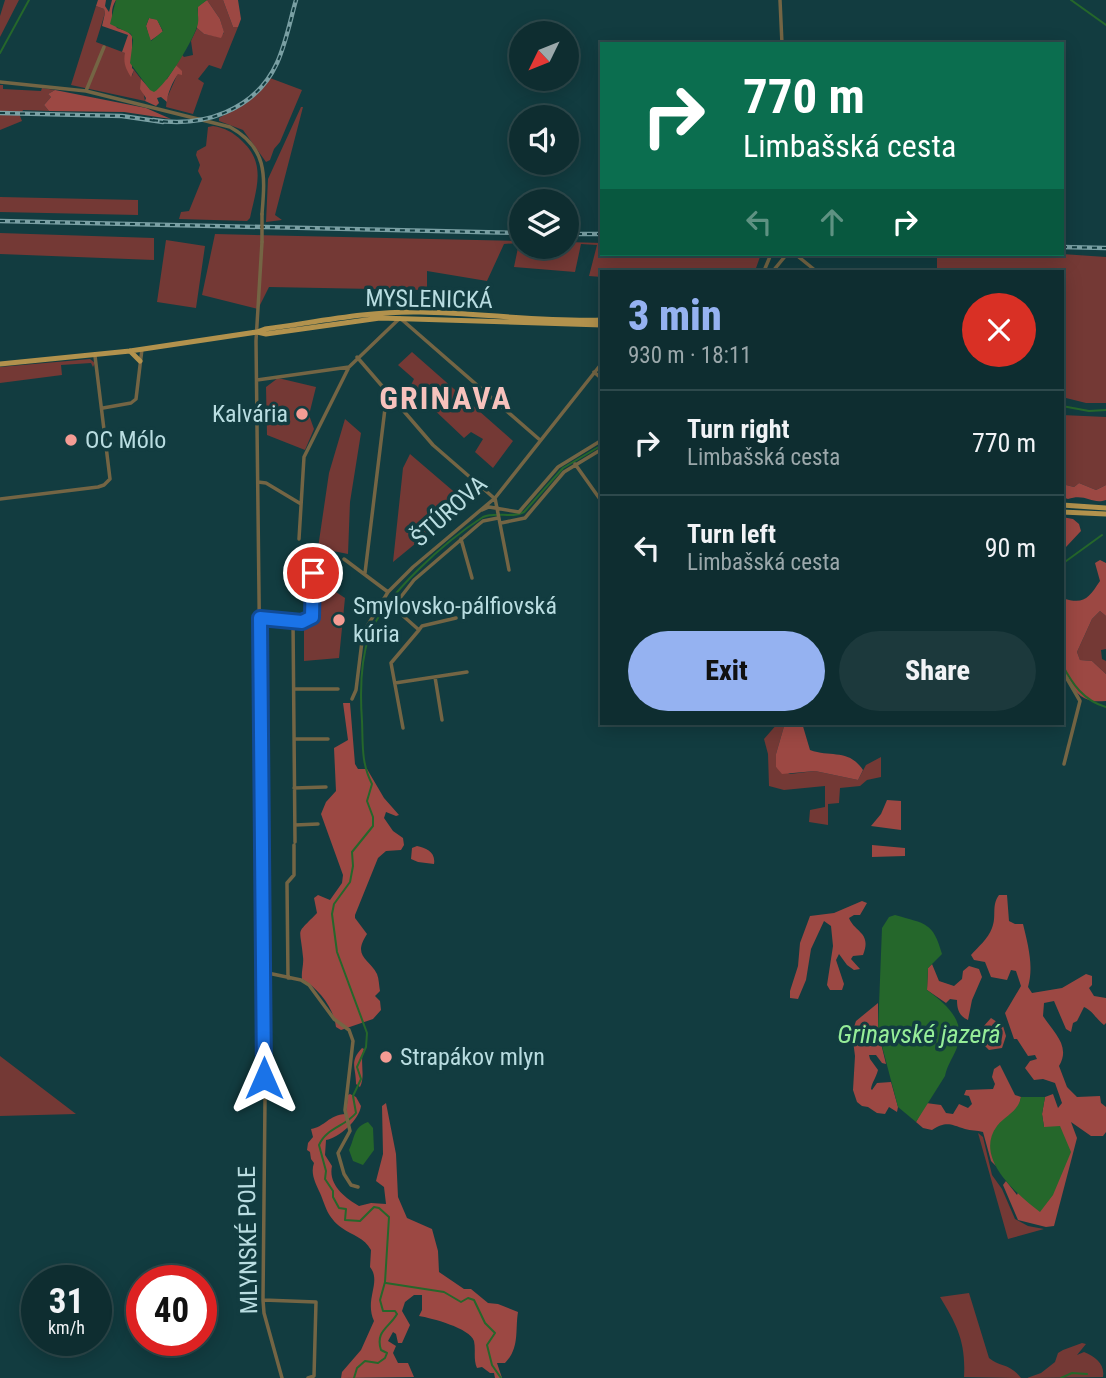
<!DOCTYPE html>
<html lang="en">
<head>
<meta charset="utf-8">
<style>
  :root { --surface:#0e2d30; --page:#1c393c; --text:#f1f3f6; --muted:#9ba8ab; --line:#2e494c; --accent:#95b2f1 }
  body { margin:0; font-family:"Roboto Condensed",sans-serif; background:var(--page); color:var(--text); height:100vh; display:flex; flex-direction:column; font-size:26px; white-space:nowrap }
  * { box-sizing:border-box; margin:0 }
  p { font-size:23px; color:var(--muted) }
  .icon { flex:none; width:38px; height:38px; fill:none; stroke:currentColor; stroke-width:2; stroke-linecap:round; stroke-linejoin:round }
  .map { position:relative; flex:1; overflow:hidden }
  .drawer { position:absolute; left:600px; top:270px; width:464px; height:455px; display:flex; flex-direction:column; background:var(--surface); border-radius:0px; box-shadow:0 4px 18px #0003,0 0 0 2px var(--line) }
  .drawer>* { flex:none }
  .hud { position:absolute; left:600px; top:42px; width:464px; height:214px; border-radius:0px; box-shadow:0 4px 18px #0003,0 0 0 2px var(--line); background:#0b6e4f; color:#fff; overflow:hidden }
  .needle { width:46px; rotate:227deg }
  .buttons { position:absolute; left:509px; top:21px; display:grid; gap:14px }
  .buttons a { display:grid; place-items:center; width:70px; height:70px; border-radius:50%; background:var(--surface); box-shadow:0 4px 18px #0003,0 0 0 2px var(--line); font-size:35px }
  .speed { position:absolute; left:21px; top:1265px; display:flex; gap:14px; font-size:35px; font-weight:700; text-align:center }
  .speed>* { display:grid; place-content:center; width:91px; height:91px; border-radius:50%; background:var(--surface); box-shadow:0 4px 18px #0003,0 0 0 2px var(--line); line-height:1 }
  .speed small { font-size:18px; font-weight:400 }
  .speed .limit { border:10px solid #d22; background:#fff; color:#111 }
  .pin { position:absolute; display:grid; place-items:center; width:60px; height:60px; color:#fff; margin:-30px; border:4px solid #fff; border-radius:50%; box-shadow:0 2px 7px #0007 }
  .me { position:absolute; width:77px; margin:-38px; rotate:0deg; stroke-linejoin:round; filter:drop-shadow(0 0 5px #0008) }
  .turn { display:flex; align-items:center; gap:24px; height:147px; padding:0 28px; font-size:32px }
  .turn .icon { width:91px; height:91px; stroke-width:2.5 }
  .turn b { display:block; font-size:49px; line-height:60px }
  .lanes { display:flex; align-items:center; height:66px; padding:0 28px; background:#0003; justify-content:center; gap:35px; direction:ltr }
  .lanes .off { opacity:.35 }
  .round { display:grid; place-items:center; flex:none; width:74px; height:74px; border-radius:37px; background:var(--page) }
  .head { display:flex; align-items:center; justify-content:space-between; height:119px; padding:0 28px }
  h1 { font-size:42px; font-weight:800; line-height:52px; color:var(--accent) }
  .primary-button { display:flex; gap:14px; margin-top:auto; padding:14px 28px }
  .primary-button a { flex:1; height:80px; border-radius:42px; background:var(--accent); color:#111; font-size:28px; font-weight:800; line-height:80px; text-align:center }
  .primary-button a+a { background:var(--page); color:var(--text) }
  ul { padding:0; list-style:none }
  li { display:flex; align-items:center; gap:21px; height:105px; padding:0 28px; border-top:2px solid var(--line) }
  li div { flex:1 }
  li b { display:block; font-size:26px }
  li em { font-style:normal }
  .map>svg:first-child { display:block }
</style>
</head>
<body>
<div class="map">
<svg width="1106" height="1378" viewBox="0 0 1106 1378">
  <rect width="100%" height="100%" fill="#123c40"/>
  <path fill="#743935" d="M5 0H19L0 37V16Z
    M207 0H223L233 27H238L221 69 209 65 198 79 204 83 193 114 166 107 167 98 178 73 179 69 176 65 182 55 184 57 193 55 191 41 197 28 204 34 220 37 224 33 220 19Z
    M96 6 104 9 105 13 96 42 125 53 132 76 134 70 141 79 145 101 71 85Z
    M270 78 302 90 280 142 274 149 270 160 266 162 243 130 219 121V118L251 99Z
    M0 85H3V89L41 91 42 88 55 90 48 94 51 97 44 105 49 111 23 110 20 116 22 121 0 130Z
    M301 107H303L275 215 282 220 266 222 268 179Z
    M213 126C225 128 233 132 242 141 267 164 256 189 250 218L247 221 179 219 181 212 189 211 202 179 198 171 200 165 196 155 197 151 206 146 208 127Z
    M0 197 138 200V215L0 212Z
    M0 233 154 238V260L0 254Z
    M215 234 521 241 522 247H567V242L602 243V254H761L755 271H602V277L589 276 597 245 581 244 575 272 514 267 519 243 504 244 487 281 427 271V290L269 287 258 309 202 295Z
    M166 240 205 246 196 308 157 302Z
    M937 254H1062L1106 257V403H1086L1062 397V271H937Z
    M412 352 513 441 493 468 475 452 483 439 471 432 464 438 410 387 414 379 398 365Z
    M90 359 95 363 93 367 91 363 61 365 62 375 0 383V367Z
    M278 378 316 387 309 415 314 429 305 450 267 435 266 387Z
    M1062 415 1106 417V485L1096 490 1079 483 1074 487 1062 484Z
    M345 419 361 433 350 502 348 554 318 548 329 473Z
    M410 454 466 502 393 562 403 468Z
    M318 580 345 598 339 658 304 661V623L315 617Z
    M1100 611 1106 616V649L1101 650 1102 659 1106 661V674L1092 661 1080 660 1077 652 1092 619Z
    M778 723H785L776 754V767L790 774 815 771 858 780 866 765 881 757V777L867 780 860 786 840 788 839 803 828 804V825L809 822 810 810 825 807V786L784 790 769 786 768 754 764 739Z
    M0 1056 76 1114 0 1116Z
    M978 1133 983 1137 992 1175 1002 1189 1015 1219 1028 1226 1044 1229 1008 1239Z
    M969 1293 989 1358C999 1367 1010 1363 1021 1378L964 1377C966 1342 957 1325 940 1297Z
    M1082 1343 1086 1344 1077 1355 1084 1352C1096 1357 1105 1364 1103 1377L1027 1378 1041 1373 1055 1362 1058 1353 1063 1350Z"/>
  <path fill="#9c4843" d="M98 0H106L105 6 109 12 112 0H116C110 10 111 18 117 28L127 31 132 36V68L134 70 131 77C126 69 123 63 125 53L122 52 128 35 102 26 105 13 104 9 96 6Z
    M207 0 220 19 224 32 221 38 204 34 197 28 198 6Z
    M223 0H238L241 19 238 27H233Z
    M149 18 157 19 163 32 150 41 146 26Z
    M176 65 182 71V75L178 74C173 81 167 94 167 102L161 97 157 98 159 103 156 106 145 101 146 98 140 89 141 79 149 88 167 79Z
    M55 90 146 108 171 119 124 112 49 111 44 105 51 97 48 94Z
    M1079 483 1096 490 1106 485V500C1092 505 1086 493 1068 499L1062 497V484L1074 487Z
    M1062 517 1073 519 1079 524 1081 531 1066 547 1062 545V538L1066 535 1062 532Z
    M1100 560 1106 563V616L1100 611 1092 619 1077 652 1080 660 1092 661 1106 674V701C1101 701 1094 702 1089 700 1056 690 1062 625 1062 598 1084 605 1088 599 1100 581L1095 563Z
    M343 703H350L355 764 358 769H367L384 798 399 815 396 816 386 812 384 818 393 831 403 838 404 845 401 850 386 851 378 858 355 915V918L367 934C352 957 369 958 377 974 379 979 379 986 380 991L375 996 380 1001 381 1010 373 1019 341 1030 336 1027C334 1008 318 988 302 979 301 972 304 964 303 957 300 925 295 936 317 913L314 898 318 895 330 900 342 883 343 875 321 814 326 802 336 791 334 748 348 740Z
    M785 723H802L810 750C832 758 848 748 863 770L858 780 815 771 782 774 776 767V754Z
    M887 800 901 801V830L871 826 881 814Z
    M872 845 905 848V856L872 857Z
    M417 846C426 848 436 852 434 864L418 862 411 859 412 848Z
    M999 895H1007L1009 921 1015 924H1023C1028 945 1034 966 1028 987L1032 993 1062 988 1086 974 1092 976V985L1089 988 1094 996 1106 998V1023L1104 1025C1096 1019 1093 1011 1084 1007L1077 1021 1073 1023 1071 1032 1066 1029 1054 1001 1044 1003 1043 1016C1054 1033 1071 1046 1059 1066L1067 1087 1077 1097 1100 1096 1101 1103 1106 1107V1132L1103 1136H1091L1071 1122 1077 1138 1054 1226 1046 1227 1018 1220 1003 1185 1006 1181 1017 1195 1044 1127 1042 1114 1045 1097 1053 1094 1058 1108 1062 1103 1055 1083 1043 1079 1034 1080 1025 1068 1030 1061 1037 1059 1035 1055 1028 1056 1017 1039H1014L1005 1013 1021 986 1016 971 1011 970 1007 980 991 977 985 962 974 960 971 955C978 947 988 939 992 928 997 916 991 906 999 895Z
    M862 901 867 903 860 915H854L849 918C855 933 872 932 863 955L853 956 851 959 860 969 854 970 847 965 839 954 836 960 844 984 842 990H830L827 985 833 946 831 926 824 921 811 949 806 980 798 999 790 998V991L798 966 800 943 810 916 834 913Z
    M932 964 939 981 954 986 962 979 963 971 969 966 979 969 982 977 972 1000 968 1020C959 1016 957 1009 957 1000L950 999 946 1003 927 990 928 968Z
    M878 1003V1031L886 1064 882 1063 876 1055H869L870 1059 878 1070C876 1078 872 1082 871 1089L872 1090 877 1083 891 1082 898 1107 897 1112 889 1107 885 1114 877 1113 868 1107 862 1106 857 1102 853 1090 855 1056 852 1033 856 1021Z
    M991 1018 1003 1026 1006 1036 1002 1048 989 1050 975 1036Z
    M362 1048 364 1049C359 1062 366 1075 360 1087L356 1084C356 1067 349 1062 362 1048Z
    M1000 1065 1015 1095 1021 1097 1019 1107 991 1147 996 1166 991 1161 983 1132C977 1130 971 1131 965 1129 950 1124 946 1121 932 1130L923 1128 916 1122 926 1103 941 1105 946 1113 953 1114 959 1104 968 1108 972 1104 969 1096 964 1095 966 1090 993 1089 995 1084 992 1077 994 1069Z
    M350 1094 356 1097 361 1106C359 1120 339 1138 326 1140L325 1155 332 1166C328 1185 345 1198 359 1206L371 1203 386 1204 384 1187 376 1181 383 1154 382 1106 386 1103 396 1154 398 1197 407 1218 432 1229 438 1251 439 1272 464 1289H471L488 1303 498 1304 518 1312C515 1330 520 1348 505 1363H497L502 1378H495L494 1373H490L482 1367 477 1368C473 1359 476 1350 474 1341 470 1328 431 1318 419 1316L422 1310V1295H414L405 1302 402 1311 410 1325 402 1343H398L396 1334 393 1332 388 1341 396 1346 393 1353 398 1363H408L414 1377 341 1378 342 1372 361 1350 374 1321C364 1299 382 1282 370 1267L371 1250C364 1237 353 1236 342 1228 327 1217 326 1207 320 1193 316 1184 310 1174 314 1163L311 1159 310 1152 307 1150 308 1143 313 1137 311 1129C325 1127 328 1115 346 1114L348 1095Z"/>
  <path fill="#25672b" fill-rule="evenodd" d="M116 0H207L198 7C197 12 199 17 198 23 196 36 166 86 154 92L150 90 130 63 133 40 131 34 110 24ZM149 18 157 20 163 31 151 41 146 26Z
    M895 915C926 924 933 922 942 954L928 968 927 990C947 1005 968 1022 956 1050 952 1059 947 1066 945 1076L916 1122 898 1107 878 1031 882 928 889 917Z
    M1021 1097H1045L1042 1114 1044 1127 1060 1126 1071 1152 1053 1195 1040 1212C1018 1195 973 1158 997 1126 1006 1115 1018 1112 1021 1097Z
    M368 1122 373 1128 374 1150 363 1165 353 1161 349 1150C355 1138 353 1127 368 1122Z"/>
  <g fill="none" stroke-linecap="round" stroke-linejoin="round">
    <path stroke="#25672b" stroke-width="2" d="M1071 0 1106 25
      M0 53 29 0
      M1062 406 1089 411 1106 410
      M1062 564 1102 535
      M1062 664C1072 684 1084 701 1106 707
      M386 1283 444 1292 461 1302 468 1298 474 1300 485 1323 495 1333 487 1345 492 1365 501 1378
      M354 1378 357 1368 365 1361 378 1363 385 1358 387 1353 381 1350C375 1331 389 1328 397 1314L395 1311H383L380 1300 385 1282 389 1217 379 1208 374 1207 360 1221 345 1220 346 1209 339 1208 333 1197V1191L325 1179 326 1171 319 1145C326 1128 346 1126 356 1113L353 1096 361 1079 357 1067 366 1047 367 1033 337 952 332 914 334 904 350 882 353 866 352 852 373 826V817L367 801 372 784C361 763 363 744 362 721 360 693 360 663 369 636 384 595 447 540 483 517 497 511 511 519 524 512L563 468 602 445
      M1061 1378 1072 1373 1087 1374"/>
    <path stroke="#746544" stroke-width="3.5" d="M780 0 782 44
      M0 82 86 91 230 127C268 148 265 176 262 214
      M86 91 104 47
      M262 242 256 341 265 1100 263 1300 264 1313 282 1378
      M795 254 816 271
      M933 254H934
      M764 271 771 254
      M773 271 787 254
      M357 357 433 445 494 498
      M594 372 602 379
      M257 380 349 367
      M103 408 131 403 136 399 142 349
      M575 464 602 502
      M258 482 266 483 301 504
      M495 498 509 570
      M0 499 98 487 104 485 110 479 95 356
      M482 510 489 507 519 512 558 467 602 440
      M501 523 525 518 564 472 602 449
      M299 539 304 457 349 367 400 318 540 440
      M461 539 472 578
      M344 559 388 592
      M365 573 387 392
      M260 618 302 622 311 617 313 573
      M456 618 422 626 419 630 393 607 414 580 478 525 483 521 498 518
      M293 621 295 842
      M1062 670 1080 701 1064 764
      M435 677 442 720
      M395 683 467 672
      M294 689H338
      M352 699 356 690 363 633 388 592 413 567 495 498 602 363
      M403 728 391 663 419 630
      M294 739H328
      M294 788 326 787
      M295 825 318 824
      M263 972 301 980 309 985 334 1019 349 1030 353 1041 345 1110 350 1131 338 1153 344 1174 351 1185 358 1187
      M288 978 287 883 294 875V845
      M263 1300 316 1302 314 1376 308 1378"/>
    <path stroke="#b2924d" stroke-width="5" d="M257 332 266 334 380 318 602 325
      M130 351 140 361
      M0 364 130 351 257 332 265 329C317 322 368 311 420 312 481 313 541 322 602 320
      M1062 505 1106 508
      M1062 512 1106 514"/>
    <g stroke="#799fa3" stroke-width="4.5">
      <path id="rail" d="M0 113 122 116 163 122
        M153 120C202 128 255 111 277 63 286 43 290 21 296 0
        M0 221 522 233
        M567 234H602
        M1062 247 1106 248"/>
    </g>
    <use href="#rail" stroke="#123c40" stroke-width="2" stroke-dasharray="5" stroke-linecap="butt"/>
    <path stroke="#746544" stroke-width="3.5" d="M262 242V214"/>
  </g>
  <g fill="none" stroke-linecap="round" stroke-linejoin="round">
    <g stroke="#114b97" stroke-width="18">
      <path id="route" d="M264 1078 260 618 302 622 312 617 313 573"/>
    </g>
    <use href="#route" stroke="#1a73e8" stroke-width="12"/>
  </g>
  <g fill="#f59c94" stroke="#123c40" stroke-width="2.5">
    <circle cx="302" cy="414" r="7"/>
    <circle cx="71" cy="440" r="7"/>
    <circle cx="339" cy="620" r="7"/>
    <circle cx="386" cy="1057" r="7"/>
  </g>
  <g text-anchor="middle" dominant-baseline="central" stroke-width="7" stroke-linejoin="round" paint-order="stroke">
    <g font-size="24" fill="#b9dde1" stroke="#123c40">
      <text transform="translate(429 299) rotate(1)">MYSLENICKÁ</text>
      <text transform="translate(449 511) rotate(-42)">ŠTÚROVA</text>
      <text transform="translate(248 1240) rotate(-91)">MLYNSKÉ POLE</text>
    </g>
    <g font-size="24" fill="#b9dde1" stroke="#123c40" text-anchor="start">
      <text x="288" y="414" text-anchor="end">Kalvária</text>
      <text x="85" y="440">OC Mólo</text>
      <text x="353" y="606">Smylovsko-pálfiovská<tspan x="353" dy="28">kúria</tspan></text>
      <text x="400" y="1057">Strapákov mlyn</text>
    </g>
    <g font-size="26" font-style="italic" fill="#95ed98" stroke="#123c40">
      <text x="919" y="1034">Grinavské jazerá</text>
    </g>
    <g font-size="32" font-weight="bold" letter-spacing="2" fill="#f6c2bd" stroke="#123c40">
      <text x="446" y="398">GRINAVA</text>
    </g>
  </g>
</svg>
<div class="buttons">
<a><svg class="needle" viewBox="-14 -14 28 28"><path d="M0-13l5 13h-10z" fill="#e53935"/><path d="M0 13l5-13h-10z" fill="#9ba8ab"/></svg></a>
<a><svg class="icon" aria-label="sound" viewBox="0 0 24 24"><path d="M4 9h4l5-4v14l-5-4H4zM17 9q2 3 0 6"/></svg></a>
<a><svg class="icon" aria-label="layers" viewBox="0 0 24 24"><path d="M12 4l9 5-9 5-9-5zM3 14l9 5 9-5"/></svg></a>
</div>
<div class="speed"><div>31<small>km/h</small></div><div class="limit">40</div></div>
<div class="pin" style="left:313px;top:573px;background:#d93025"><svg class="icon" aria-label="arrive" viewBox="0 0 24 24"><path d="M6 21V4h12l-3 4 3 4H6"/></svg></div>
<svg class="me" style="left:264px;top:1078px" viewBox="-20 -20 40 40"><path d="M0-17L14 15 0 8-14 15z" fill="#1a73e8" stroke="#fff" stroke-width="4"/></svg>
<div class="hud">
<div class="turn"><svg class="icon" aria-label="right" viewBox="0 0 24 24"><path d="M7 20v-9h11M14 6l5 5-5 5"/></svg><div><b>770 m</b>Limbašská cesta</div></div>
<div class="lanes"><svg class="icon off" aria-label="left" viewBox="0 0 24 24"><path d="M17 20v-9H6M10 6l-5 5 5 5"/></svg><svg class="icon off" aria-label="ahead" viewBox="0 0 24 24"><path d="M12 20V5M6 11l6-6 6 6"/></svg><svg class="icon" aria-label="right" viewBox="0 0 24 24"><path d="M7 20v-9h11M14 6l5 5-5 5"/></svg></div>
</div>
<section class="drawer">
<div class="head"><div><h1>3 min</h1><p>930 m · 18:11</p></div><a class="round" style="background:#d93025;color:#fff"><svg class="icon" aria-label="close" viewBox="0 0 24 24"><path d="M6 6l12 12M18 6L6 18"/></svg></a></div>
<ul>
<li><svg class="icon" aria-label="right" viewBox="0 0 24 24"><path d="M7 20v-9h11M14 6l5 5-5 5"/></svg><div><b>Turn right</b><p>Limbašská cesta</p></div><em>770 m</em></li>
<li><svg class="icon" aria-label="left" viewBox="0 0 24 24"><path d="M17 20v-9H6M10 6l-5 5 5 5"/></svg><div><b>Turn left</b><p>Limbašská cesta</p></div><em>90 m</em></li>
</ul>
<div class="primary-button"><a>Exit</a><a>Share</a></div>
</section>
</div>
</body>
</html>
